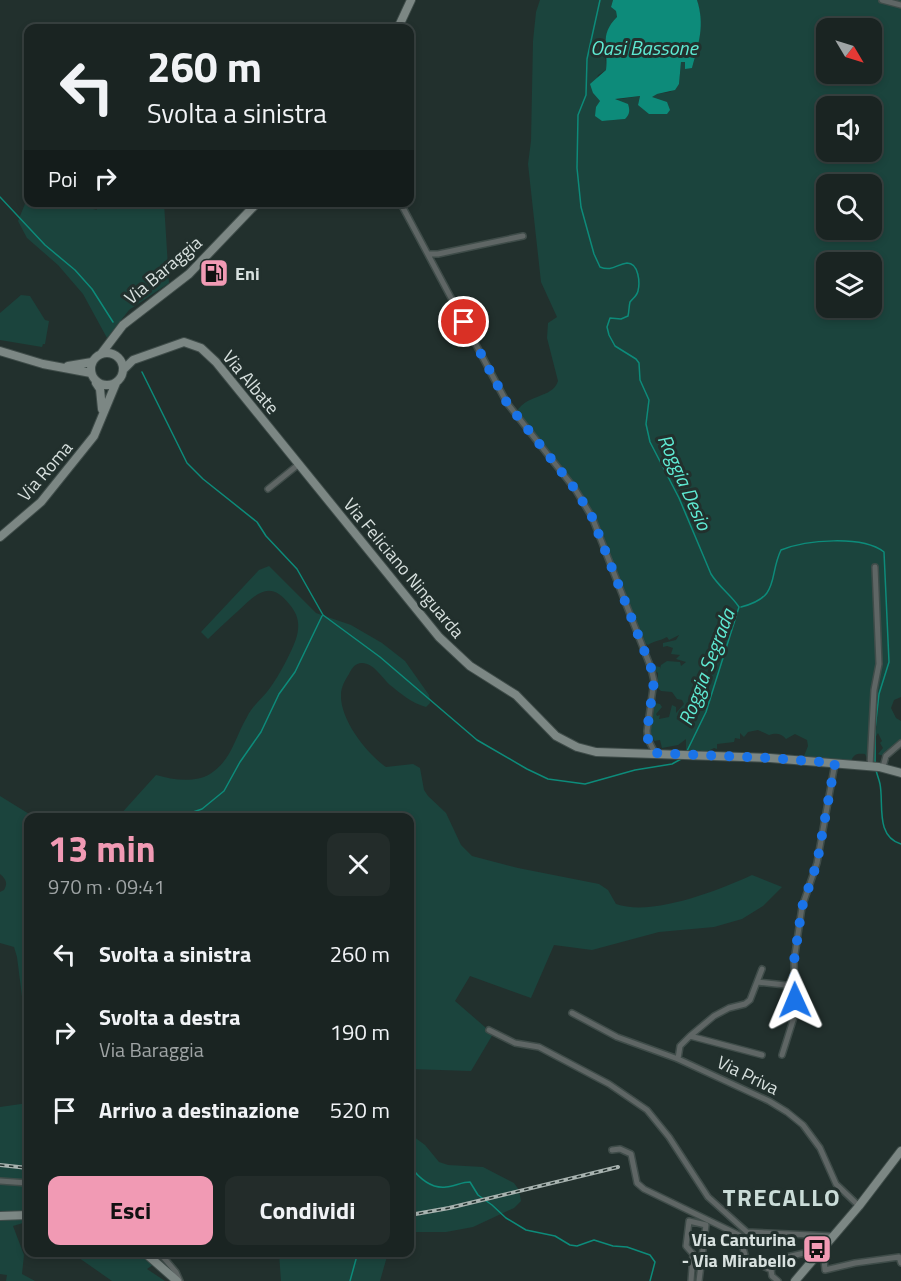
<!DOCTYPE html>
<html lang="it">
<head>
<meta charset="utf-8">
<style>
  :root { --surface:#1a2422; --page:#232c2a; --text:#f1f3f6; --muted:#9fa4a5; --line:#384140; --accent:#f19ab4 }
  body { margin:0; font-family:"Titillium Web",sans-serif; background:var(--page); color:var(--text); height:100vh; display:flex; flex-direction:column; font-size:22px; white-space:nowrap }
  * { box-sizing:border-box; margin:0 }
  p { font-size:20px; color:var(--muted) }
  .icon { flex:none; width:33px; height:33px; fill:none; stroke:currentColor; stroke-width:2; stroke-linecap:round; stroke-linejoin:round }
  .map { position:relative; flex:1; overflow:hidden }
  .drawer { position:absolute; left:24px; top:813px; width:390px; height:444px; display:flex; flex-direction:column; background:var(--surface); border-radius:12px; box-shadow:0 3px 9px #0003,0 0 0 2px var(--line) }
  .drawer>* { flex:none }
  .hud { position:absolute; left:24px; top:24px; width:390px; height:183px; border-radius:12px; box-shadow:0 3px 9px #0003,0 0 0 2px var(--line); background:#1a2422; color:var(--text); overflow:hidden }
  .needle { width:39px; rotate:128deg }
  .buttons { position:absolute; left:816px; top:18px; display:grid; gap:12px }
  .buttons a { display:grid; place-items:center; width:66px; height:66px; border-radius:12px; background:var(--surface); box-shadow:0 3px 9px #0003,0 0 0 2px var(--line); font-size:30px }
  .pin { position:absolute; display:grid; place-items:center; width:51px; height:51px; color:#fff; margin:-26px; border:3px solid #fff; border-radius:50%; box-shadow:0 2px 6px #0007 }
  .me { position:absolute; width:66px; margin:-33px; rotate:359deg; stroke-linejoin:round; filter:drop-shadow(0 0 4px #0008) }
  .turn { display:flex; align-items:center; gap:21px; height:126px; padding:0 24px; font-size:27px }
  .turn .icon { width:78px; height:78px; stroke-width:2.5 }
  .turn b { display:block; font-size:42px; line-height:51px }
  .then { display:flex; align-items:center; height:57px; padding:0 24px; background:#0003; gap:12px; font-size:22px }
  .round { display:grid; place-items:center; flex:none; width:63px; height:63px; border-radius:12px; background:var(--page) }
  .headline { display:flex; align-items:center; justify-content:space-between; height:102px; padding:0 24px }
  h1 { font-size:36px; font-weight:700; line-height:45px; color:var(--accent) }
  .button { display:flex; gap:12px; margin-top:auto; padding:12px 24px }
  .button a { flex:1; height:69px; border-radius:12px; background:var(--accent); color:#111; font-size:24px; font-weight:700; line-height:69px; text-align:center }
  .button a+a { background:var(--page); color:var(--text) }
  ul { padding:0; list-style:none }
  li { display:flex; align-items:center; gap:18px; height:78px; padding:0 24px }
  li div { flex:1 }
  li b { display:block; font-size:22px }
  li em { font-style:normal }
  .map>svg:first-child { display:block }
</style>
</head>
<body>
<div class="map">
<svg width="901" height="1281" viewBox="0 0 901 1281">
  <rect width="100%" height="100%" fill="#22302d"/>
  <path fill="#1b443d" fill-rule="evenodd" d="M540 0H613L611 7 616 11 617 18C611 24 605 36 604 45 603 53 607 61 606 70L598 75 593 93 600 101 596 116 602 121 625 119 614 100 640 96 638 105 656 94 670 92 679 84 681 62H685L692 68C699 42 704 26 697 0H901V697L894 700 891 708 896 718 901 721V740L886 751 883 756 878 754 883 748 880 743 882 741 878 733 875 738 874 756 867 758 865 754C857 753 854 754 851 761L807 758 804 756 808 746 807 740 795 734 786 739C781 733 776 733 769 735L758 730 748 732 744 737 740 733V739L735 738 734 742 717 744V749L714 748 704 753 700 750 693 753 686 750V739L678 745 662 748 660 740 654 741 650 734 655 703 660 704 662 707 656 714 657 716 660 715 659 719 669 717 672 705 676 707V713L684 704 682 700 677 699 672 692 661 691 657 687 658 673 655 671V666L660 667V669L661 665 667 661 680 662 681 666 686 662 676 659 680 655 671 654 673 648 667 646 663 647V643L676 640 679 635 669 640 667 637C660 641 653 641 648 645L635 637 599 540 580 501 514 416C525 392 552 400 558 381L547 338 548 323 557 317 541 282 528 164 531 141 533 41 536 12ZM826 28H872V74H826ZM826 106H872V152H826ZM826 184H872V230H826ZM826 262H872V308H826Z
    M27 199H28V202L69 203 97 210 94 203H164L169 283 129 310 107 338 83 294 58 265 27 238 18 221Z
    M21 295 30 296 45 320 49 321 45 344H43L42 347 0 340V313Z
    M269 566 316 613 351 625 382 643 405 661 429 695 430 703 426 707C412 703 401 694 390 685 382 678 374 663 362 663 355 663 352 668 349 674 345 680 341 687 341 695 340 720 367 754 386 767L413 764 420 768 424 790 428 796 446 813 461 845 472 856 518 868 599 884 608 890 616 904C652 917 719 890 752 875L782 887 763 906 742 919 714 927 659 932 592 950 554 945 531 998 470 976 455 1001 493 1034 471 1071 410 1069V818H87L89 816H119L156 775C173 780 195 783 210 774 232 760 235 737 247 717 252 706 263 698 270 688 280 674 290 655 296 639 300 626 299 616 290 605 270 579 257 593 238 611 228 620 218 629 208 639L201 632 259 570Z
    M0 796 34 817 28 818V1044L17 957 14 947 0 943V892L4 890C8 883 6 879 0 874Z
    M28 1103V1224L23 1223 13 1226 24 1255 22 1274 35 1281H6L7 1275 0 1274V1107Z
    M410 1134 425 1145 439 1162 448 1165 483 1167 514 1183 519 1190 521 1201 514 1208 473 1227 446 1232H410Z
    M72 1253H169L147 1269 165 1281H112Z
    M279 1253V1252L388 1253 380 1281H281Z"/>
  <path fill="#0d8b7a" d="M613 0H697C705 25 699 43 692 68L685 69V62H681L679 84 675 90 657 94 652 97 667 102 670 110 667 114H649L638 105 640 96 615 99 628 104C630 110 630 114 625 119L602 121 595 116 596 107 600 101 593 93 590 84 606 70C609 49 598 36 617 17L616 11 611 7Z"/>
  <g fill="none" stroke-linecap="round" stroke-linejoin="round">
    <path stroke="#0d8b7a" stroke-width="1.5" d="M600 0 587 59 586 95 578 115 577 168 581 207 594 254 600 267C612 272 617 264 627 263 639 263 640 283 638 291 637 296 633 298 630 302 629 306 629 312 628 316L621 319 610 318 607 327 609 335 615 346 636 359 639 363 640 380 649 400 646 424 650 442 679 498 711 574C719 587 731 595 739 607
      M0 197 45 245 75 270 92 289 113 322
      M142 372 187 463 203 479 257 522 266 536 297 569 323 615 380 657 477 740 527 769 548 779 585 784 635 770 672 764 683 758
      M741 607C781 597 768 577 781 550 806 540 862 535 884 552L889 662 879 694 875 729V762
      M687 751 706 712 739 607
      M876 770C877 775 879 779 880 784 884 804 875 836 901 844
      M186 818 187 814 202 809 224 791 240 762 261 732 279 694 295 672 322 616
      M410 1166C419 1178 431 1189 446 1187 455 1186 462 1182 470 1182L478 1195 492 1205 506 1218 526 1230 555 1236 570 1245 577 1246 594 1240 613 1246 627 1247 650 1255 655 1262 650 1281
      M350 1281 358 1252"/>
    <g stroke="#3f4c49" stroke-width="8">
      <path id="street" d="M882 0 901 5
        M400 202 507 403 575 489 592 517 651 668 654 681 647 731 648 739 655 753
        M428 254H438L523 236
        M268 489 299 464
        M870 766 874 690 879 664 875 567
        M883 767 886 756 901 743
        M757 982 795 986
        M572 1013 617 1037 678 1059 769 1101 787 1112 803 1125 820 1148 836 1184 859 1206
        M489 1030 515 1043 539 1047 609 1084 647 1110 669 1137 708 1197 747 1232 833 1236
        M690 1036 714 1016 729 1008 745 1004 750 1000 762 969
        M782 1055 795 1014 794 961 802 907 817 863 835 763
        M678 1059 680 1046 690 1036 762 1055
        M612 1150 620 1149 631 1154 637 1183 644 1189 739 1235 746 1258 771 1270
        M0 1181 28 1183
        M823 1248 825 1270 855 1263 899 1257 901 1263
        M159 1252 176 1272 180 1281
        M691 1281 693 1254 686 1246 689 1221 706 1225 699 1281
        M778 1281 772 1276 771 1270 778 1259 809 1252 817 1255"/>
    </g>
    <g stroke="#3f4c49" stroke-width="10">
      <path id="secondary" d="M398 28 411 0
        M0 351 43 364 91 373
        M91 369a16 16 0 1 1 32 0a16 16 0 1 1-32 0Z
        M101 354 123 325 189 274 258 202
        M68 366 92 362
        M123 370 133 360 184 342 201 348 216 362 439 637 470 666 516 695 556 736 577 747 596 752 770 758 879 767 901 773
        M96 383 100 389 102 409
        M0 537 41 502 94 436 116 383
        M0 1216 28 1215
        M144 1252 177 1281
        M795 1281 859 1206 901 1151"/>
    </g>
    <use href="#street" stroke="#5f6665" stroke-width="5"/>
    <use href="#secondary" stroke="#7c8784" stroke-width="8"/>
    <g stroke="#a7b2af" stroke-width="4">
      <path id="rail" d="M0 1165 28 1168
        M410 1215 449 1208 618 1167"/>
    </g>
    <use href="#rail" stroke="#22302d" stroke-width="1.5" stroke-dasharray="4.5" stroke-linecap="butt"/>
  </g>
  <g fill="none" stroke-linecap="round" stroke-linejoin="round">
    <path stroke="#1a73e8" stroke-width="10" stroke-dasharray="0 18" d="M464 322 507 403 575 489 592 517 651 668 654 681 647 731 648 739 655 753 770 758 835 763 817 863 802 907 794 961 795 1000"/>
  </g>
  <defs>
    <g id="fuel-square" transform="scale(1.5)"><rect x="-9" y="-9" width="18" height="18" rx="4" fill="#f19ab4" stroke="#22302d"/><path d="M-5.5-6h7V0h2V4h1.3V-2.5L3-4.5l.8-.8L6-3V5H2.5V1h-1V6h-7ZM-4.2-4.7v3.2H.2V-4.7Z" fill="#111"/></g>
    <g id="bus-square" transform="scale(1.5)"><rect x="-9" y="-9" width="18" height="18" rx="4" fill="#f19ab4" stroke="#22302d"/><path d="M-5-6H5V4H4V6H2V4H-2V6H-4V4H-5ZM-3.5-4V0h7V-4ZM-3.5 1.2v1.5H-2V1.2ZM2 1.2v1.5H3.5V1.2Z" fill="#111"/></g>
  </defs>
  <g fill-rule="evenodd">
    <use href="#fuel-square" x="214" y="273"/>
    <use href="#bus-square" x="817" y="1249"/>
  </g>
  <g text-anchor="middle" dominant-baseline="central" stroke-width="6" stroke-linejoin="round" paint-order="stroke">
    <g font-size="18" fill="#d8e1df" stroke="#22302d">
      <text transform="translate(163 270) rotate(-40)">Via Baraggia</text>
      <text transform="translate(251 382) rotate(50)">Via Albate</text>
      <text transform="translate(45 471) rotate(-49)">Via Roma</text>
      <text transform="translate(404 568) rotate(50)">Via Feliciano Ninguarda</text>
      <text transform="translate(748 1075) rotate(26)">Via Priva</text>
    </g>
    <g font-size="18" font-weight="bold" fill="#d8e1df" stroke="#22302d" text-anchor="start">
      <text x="235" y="273">Eni</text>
      <text x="796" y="1239" text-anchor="end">Via Canturina<tspan x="796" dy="21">- Via Mirabello</tspan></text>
    </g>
    <g font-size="20" font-style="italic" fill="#5fead3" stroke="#22302d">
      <text x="644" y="47">Oasi Bassone</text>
      <text transform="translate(685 482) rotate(66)">Roggia Desio</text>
      <text transform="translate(706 667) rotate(-69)">Roggia Segrada</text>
    </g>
    <g font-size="24" font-weight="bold" letter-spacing="1.5" fill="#cadcd8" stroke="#22302d">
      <text x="782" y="1197">TRECALLO</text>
    </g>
  </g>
</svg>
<div class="buttons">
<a><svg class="needle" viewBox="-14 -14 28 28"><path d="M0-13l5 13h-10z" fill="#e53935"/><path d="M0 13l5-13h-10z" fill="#9fa4a5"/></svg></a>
<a><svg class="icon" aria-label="sound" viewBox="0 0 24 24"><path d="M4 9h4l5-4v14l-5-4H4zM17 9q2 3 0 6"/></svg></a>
<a><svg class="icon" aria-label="search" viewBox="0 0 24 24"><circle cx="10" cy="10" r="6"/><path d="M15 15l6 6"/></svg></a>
<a><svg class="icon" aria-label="layers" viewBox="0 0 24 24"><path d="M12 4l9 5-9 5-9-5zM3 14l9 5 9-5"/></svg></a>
</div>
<div class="pin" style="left:464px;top:322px;background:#d93025"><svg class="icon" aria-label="arrive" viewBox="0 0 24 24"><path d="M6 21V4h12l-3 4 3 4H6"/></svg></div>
<svg class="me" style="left:795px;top:1000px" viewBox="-20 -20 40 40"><path d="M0-17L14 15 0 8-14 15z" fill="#1a73e8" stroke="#fff" stroke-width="4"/></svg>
<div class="hud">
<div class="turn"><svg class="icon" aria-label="left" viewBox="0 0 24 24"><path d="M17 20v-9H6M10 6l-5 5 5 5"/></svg><div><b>260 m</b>Svolta a sinistra</div></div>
<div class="then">Poi<svg class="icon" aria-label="right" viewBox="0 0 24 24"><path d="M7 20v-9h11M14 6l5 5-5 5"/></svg></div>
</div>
<section class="drawer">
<div class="headline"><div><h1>13 min</h1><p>970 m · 09:41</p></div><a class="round"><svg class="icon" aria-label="close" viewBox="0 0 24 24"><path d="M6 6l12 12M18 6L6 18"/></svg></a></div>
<ul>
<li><svg class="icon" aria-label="left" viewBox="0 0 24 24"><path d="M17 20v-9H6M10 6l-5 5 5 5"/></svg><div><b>Svolta a sinistra</b></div><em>260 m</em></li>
<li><svg class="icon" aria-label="right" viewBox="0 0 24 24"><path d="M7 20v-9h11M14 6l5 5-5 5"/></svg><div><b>Svolta a destra</b><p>Via Baraggia</p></div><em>190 m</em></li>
<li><svg class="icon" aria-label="arrive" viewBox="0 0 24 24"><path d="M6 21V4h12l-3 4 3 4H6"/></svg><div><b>Arrivo a destinazione</b></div><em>520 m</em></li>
</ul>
<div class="button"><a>Esci</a><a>Condividi</a></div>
</section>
</div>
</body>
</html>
